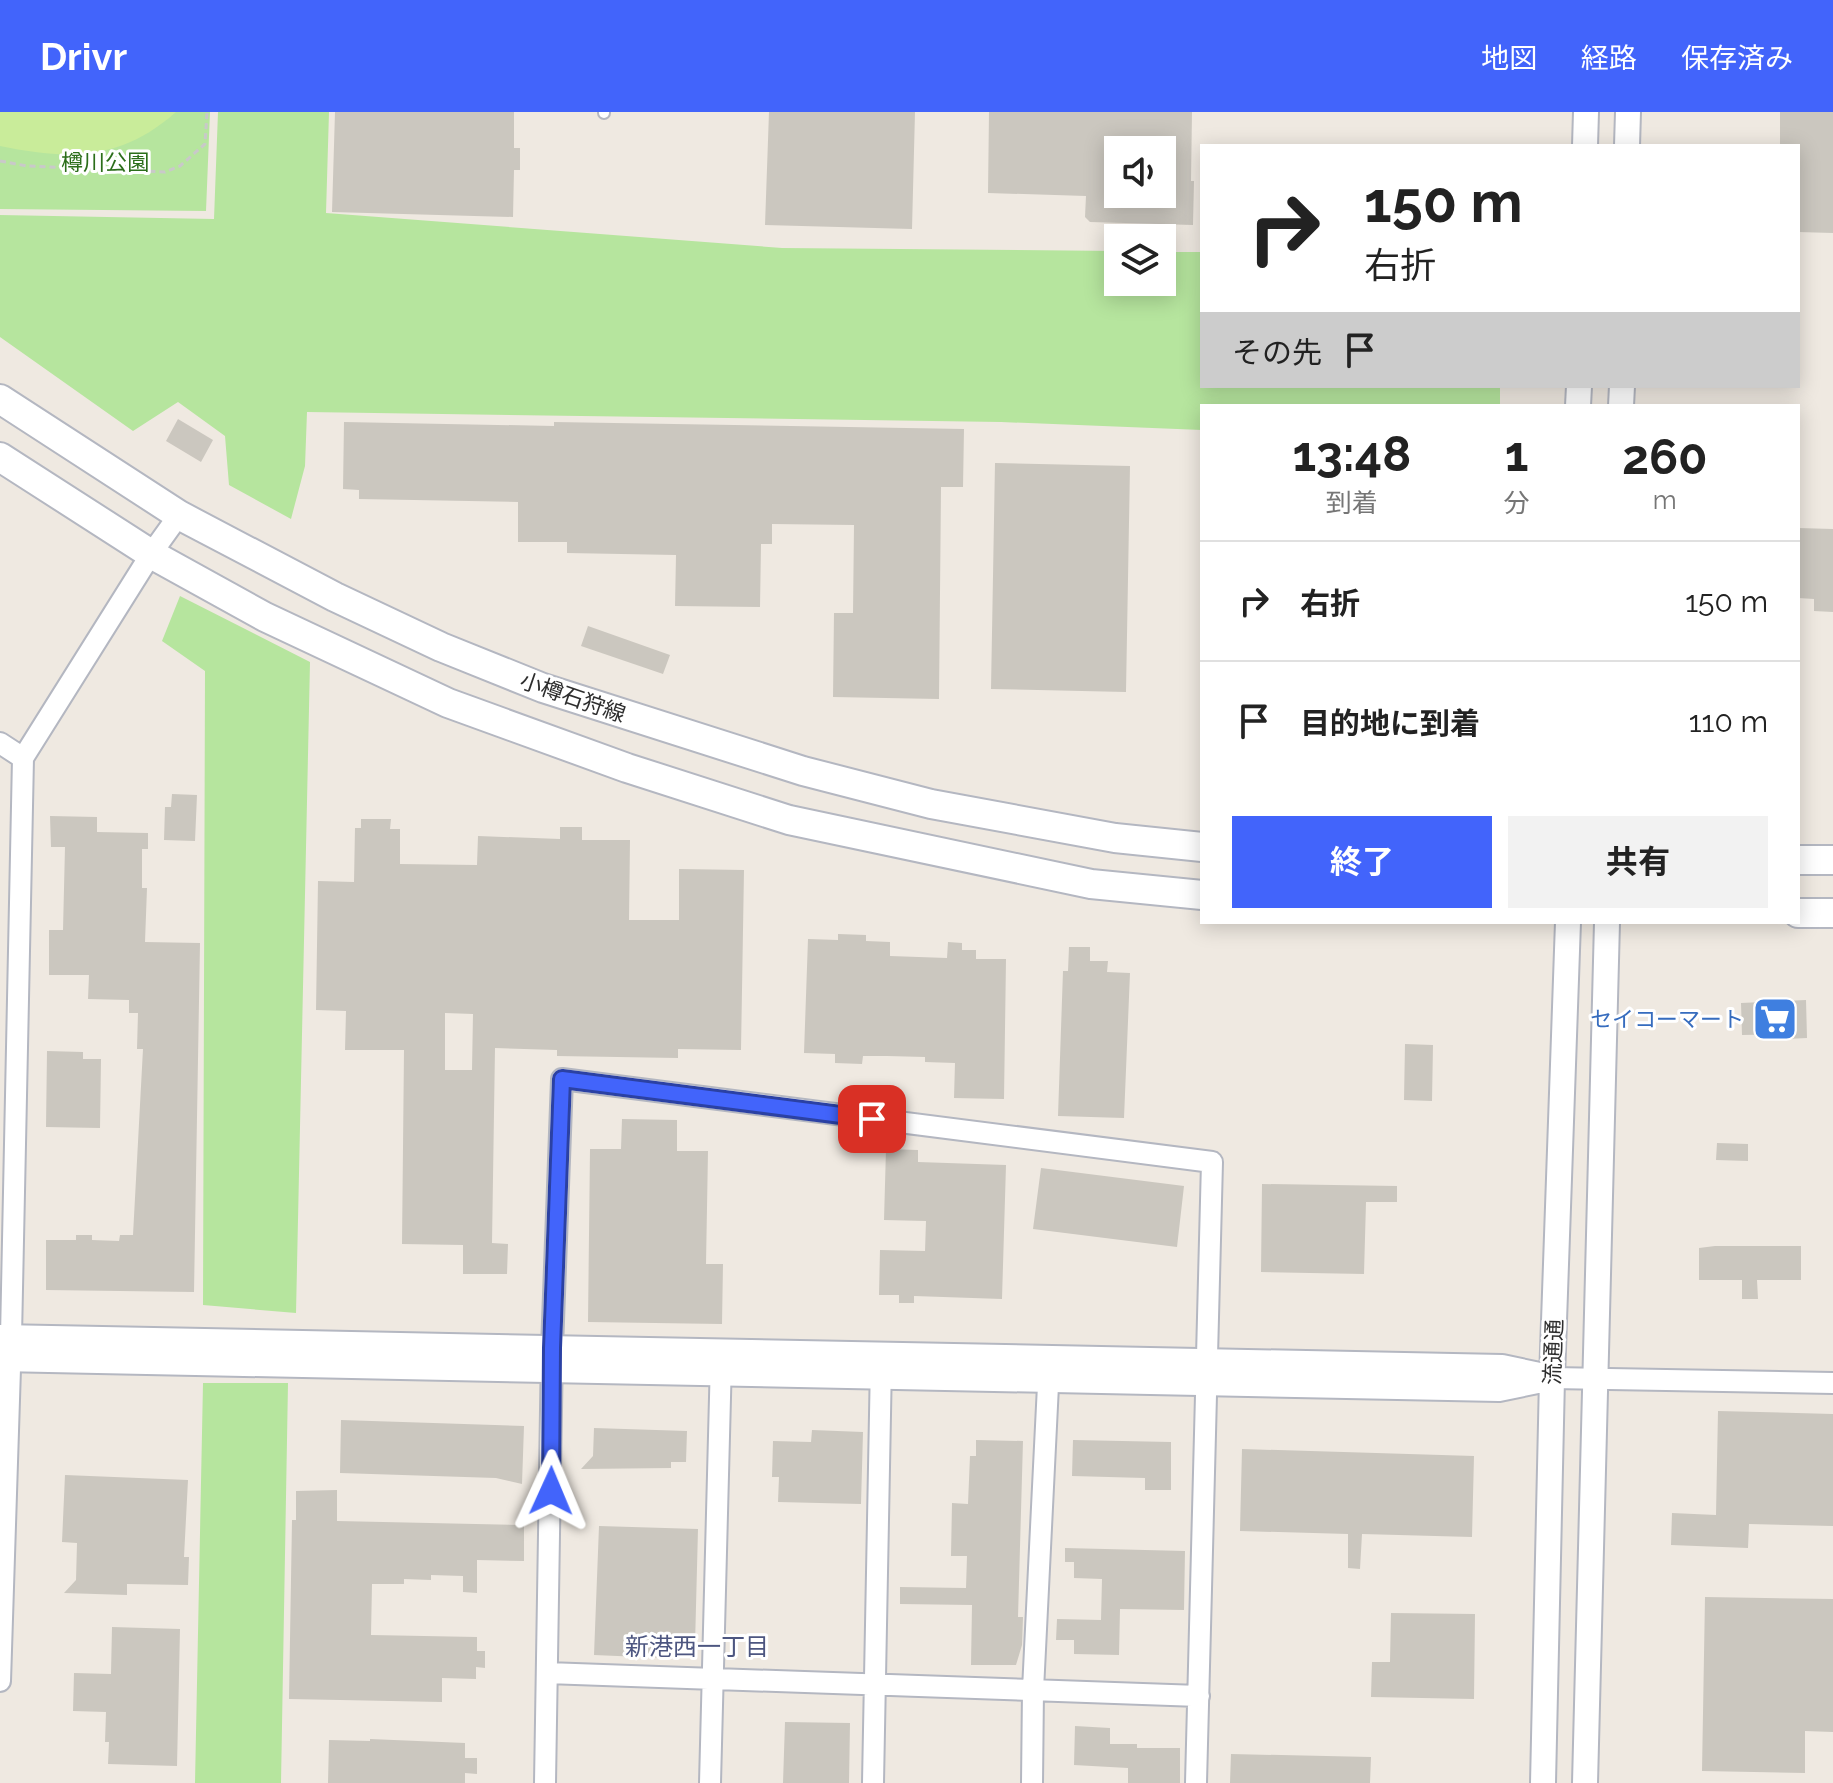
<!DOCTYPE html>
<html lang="ja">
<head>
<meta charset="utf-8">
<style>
  :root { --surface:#fff; --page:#f2f2f2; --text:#222; --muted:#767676; --line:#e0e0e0; --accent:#4264fb }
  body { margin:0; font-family:Raleway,"Noto Sans JP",sans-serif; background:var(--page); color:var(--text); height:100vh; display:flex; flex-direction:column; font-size:30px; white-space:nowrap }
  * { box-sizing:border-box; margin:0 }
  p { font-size:26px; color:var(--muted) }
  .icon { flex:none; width:44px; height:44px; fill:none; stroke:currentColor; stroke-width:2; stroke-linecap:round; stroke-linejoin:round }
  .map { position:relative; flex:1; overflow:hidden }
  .sheet { position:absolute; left:1200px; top:292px; width:600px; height:520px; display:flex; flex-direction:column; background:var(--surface); border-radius:0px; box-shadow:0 4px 20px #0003 }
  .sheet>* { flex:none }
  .banner { position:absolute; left:1200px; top:32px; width:600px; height:244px; border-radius:0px; box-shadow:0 4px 20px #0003; background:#fff; color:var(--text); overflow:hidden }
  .controls { position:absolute; left:1104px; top:24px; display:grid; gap:16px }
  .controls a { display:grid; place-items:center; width:72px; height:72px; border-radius:0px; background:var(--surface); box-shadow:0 4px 20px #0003; font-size:40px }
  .pin { position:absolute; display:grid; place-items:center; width:68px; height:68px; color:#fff; margin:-34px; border-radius:16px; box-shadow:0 4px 12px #0006 }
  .me { position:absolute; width:88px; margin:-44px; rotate:1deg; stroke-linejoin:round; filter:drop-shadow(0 0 6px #0008) }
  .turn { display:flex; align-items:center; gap:28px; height:168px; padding:0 32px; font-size:36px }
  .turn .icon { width:104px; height:104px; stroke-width:2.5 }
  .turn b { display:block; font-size:56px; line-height:68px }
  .then { display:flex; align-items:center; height:76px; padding:0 32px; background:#0003; gap:16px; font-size:30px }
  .eta { display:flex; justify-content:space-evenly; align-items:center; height:136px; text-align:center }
  .eta b { font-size:48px; font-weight:700; line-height:56px }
  .primary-button { display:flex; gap:16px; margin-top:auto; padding:16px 32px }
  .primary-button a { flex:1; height:92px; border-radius:0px; background:var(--accent); color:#fff; font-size:32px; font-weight:700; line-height:92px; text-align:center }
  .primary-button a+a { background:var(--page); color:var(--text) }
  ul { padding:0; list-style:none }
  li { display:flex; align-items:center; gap:24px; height:120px; padding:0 32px; border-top:2px solid var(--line) }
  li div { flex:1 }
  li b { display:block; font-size:30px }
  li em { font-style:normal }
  header { display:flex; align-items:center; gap:48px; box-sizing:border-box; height:112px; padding:0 40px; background:var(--accent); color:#fff }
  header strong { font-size:38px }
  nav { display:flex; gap:44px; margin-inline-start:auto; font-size:28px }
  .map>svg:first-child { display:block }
</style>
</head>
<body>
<header>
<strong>Drivr</strong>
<nav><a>地図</a><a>経路</a><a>保存済み</a></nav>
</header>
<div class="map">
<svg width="1833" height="1671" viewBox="0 0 1833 1671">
  <rect width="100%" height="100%" fill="#efe9e1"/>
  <path fill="#b6e59e" d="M0 0H210L206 99 0 97Z
    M218 0H329L326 101 782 136 1118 139V170H1162V140H1202V274H1500V294H1202V318L1001 310 307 300 305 354 291 407 229 373 225 324 178 290 133 319 0 225V103L214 107Z
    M180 484 310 550 296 1201 203 1193 205 559 162 529Z
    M203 1271H288L281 1671H195Z"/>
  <path fill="#c9ec9a" d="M0 0H176C121 49 68 48 0 34Z"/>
  <path fill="#cbc7bf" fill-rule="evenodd" d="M335 0H514V36H520V58H514L513 105 332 100Z
    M769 0H915L912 117 765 113Z
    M989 0H1192L1191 69H1194L1193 113 1090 110 1085 105 1086 84 988 81ZM1118 38H1162V82H1118Z
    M1780 0H1833V121L1798 120V34H1780Z
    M178 307 213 328 201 350 166 329Z
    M344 310 554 314V310L964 317 963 375H941L939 587 833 585 834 501H853L854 413 772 412V432H761L760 495 675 494 676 443 567 441V430H518V390L359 387V378L343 377Z
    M995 351 1130 354 1126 580 991 577Z
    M1798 416 1833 417V500L1814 499V487L1798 486Z
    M588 514 670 543 663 562 581 534Z
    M172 682 197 683 195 729 164 728 165 695H171Z
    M50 704 97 705V720L148 721V737H142V776H147L145 830 200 831 194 1180 46 1178V1128H76V1123H92V1128L119 1129 120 1123H133L143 937H137L138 901H129V888L88 887 89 863H49V818H63L65 735H51Z
    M361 707H391L390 717H400V752L477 753 478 724 560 727V715H582V728H630L629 808H679V757L744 758 741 938 678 937V946L557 944V938L495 936 492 1131 508 1132 507 1162H463V1133L402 1132 404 938H345L346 899 316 898 318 769 354 770 355 716H361ZM445 901 473 902 472 958H445Z
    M838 822 866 823V829L890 830V844L947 846 948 830 962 831V838H976V847H1006L1004 987 954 986 955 951 925 950V945L887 944H863L862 952 835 951V942L804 941 808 827 838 828Z
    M1069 835H1090V849H1108L1107 860 1130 861 1124 1006 1058 1004 1063 859H1068Z
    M1806 888 1807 926 1786 927V922L1742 923 1741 891Z
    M1405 932 1433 933 1432 989 1404 988Z
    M47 939 83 940V947H101L100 1016 46 1015Z
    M622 1007 677 1008V1039H708L706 1152H723L722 1212 588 1210 590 1037H621Z
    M1717 1031 1748 1032V1049L1716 1048Z
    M886 1037 918 1038V1050L1006 1053 1002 1187 914 1184V1191H899V1183H879L880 1138 925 1139 926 1109 884 1108Z
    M1041 1056 1184 1074 1177 1135 1033 1117Z
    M1262 1072 1397 1074V1090H1366L1364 1162 1261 1160Z
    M1715 1134H1801V1168H1757L1758 1187H1742V1168H1699V1136Z
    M1718 1299 1833 1302V1414L1749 1412 1748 1436 1671 1433 1672 1401 1716 1403Z
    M341 1308 524 1314 522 1372 496 1366 340 1361Z
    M594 1316 687 1319 686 1350H671V1356L581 1357 593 1344Z
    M812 1318 863 1320 861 1392 778 1390 779 1365H772L773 1329 811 1330Z
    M976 1328 1023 1329 1018 1505H1023L1022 1533 1016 1553H971L972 1493 900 1492V1475L966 1476 967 1444H951L952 1391 968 1392 970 1344H976Z
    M1073 1328 1171 1330V1378H1145V1366L1072 1364Z
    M1242 1337 1474 1344 1472 1425 1362 1422 1360 1457 1348 1456V1422L1240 1419Z
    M65 1363 188 1368 184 1445H189L188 1473 127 1472V1483L64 1481 76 1468 77 1431 62 1430Z
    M337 1378V1409L524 1413V1449L477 1448V1481L463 1480V1464L431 1463V1468L404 1467V1472H372L371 1523 477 1525V1539H485V1556L476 1555V1567L442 1566V1590L289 1587 292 1408H296V1379Z
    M599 1414 698 1417 695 1533 664 1532V1546L594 1543Z
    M1065 1436 1185 1439 1184 1498 1120 1497 1119 1543 1074 1542V1528H1056L1057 1507 1101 1508 1102 1467 1074 1466V1450H1065Z
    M1705 1485 1833 1487V1620L1805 1619V1661L1702 1659Z
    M1391 1501 1475 1502 1474 1587 1371 1585 1372 1550H1390Z
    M112 1515 180 1517 177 1654 108 1652 109 1630H105L106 1600 73 1599 74 1561 111 1562Z
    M785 1610 850 1611 849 1671H783Z
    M1075 1614 1110 1616V1632H1137V1636H1180V1671H1128V1656L1074 1653Z
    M370 1627 465 1631V1646H477V1662L465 1661V1671H328L329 1628 370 1629Z
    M1231 1642 1371 1645 1370 1671H1230Z"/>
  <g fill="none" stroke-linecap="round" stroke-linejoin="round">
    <g stroke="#b4b7c1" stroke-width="14">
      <path id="service" d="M604 1V0"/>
    </g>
    <g stroke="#b4b7c1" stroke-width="24">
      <path id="minor" d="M0 631 23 646
        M1552 1266 1833 1271
        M547 1561 1199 1584
        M0 1569 11 1225 23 646 151 442 179 403
        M545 1671 552 1236 562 967 1212 1050 1196 1671
        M710 1671 721 1247
        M873 1671 881 1250
        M1032 1671 1033 1578 1049 1253"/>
    </g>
    <g stroke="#b4b7c1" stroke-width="28">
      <path id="tertiary" d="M1585 34 1586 0
        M1627 34 1628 0
        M1578 294 1579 274
        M1621 294 1622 274
        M0 1225 1502 1255 1544 1264
        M0 1247 1499 1277 1552 1266
        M1543 1671 1552 1266 1568 810
        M1585 1671 1607 810"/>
    </g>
    <g stroke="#b4b7c1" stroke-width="32">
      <path id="secondary" d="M0 287 179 403 335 485 441 535 543 576 803 659 931 692 1115 726 1202 735
        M0 345 151 442 265 505 448 591 627 656 789 708 1091 772 1202 783
        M1798 748H1833
        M1798 801H1833"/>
    </g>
    <path stroke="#c9c9c9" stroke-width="3" stroke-dasharray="6 4" stroke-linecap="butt" d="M0 49 27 54 165 60 180 54 205 32 207 0"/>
    <use href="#service" stroke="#fff" stroke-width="10"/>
    <use href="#minor" stroke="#fff" stroke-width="20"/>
    <use href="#tertiary" stroke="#fff" stroke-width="24"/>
    <use href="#secondary" stroke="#fff" stroke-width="28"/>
  </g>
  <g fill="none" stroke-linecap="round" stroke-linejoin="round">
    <g stroke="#2b41a3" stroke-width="20">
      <path id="route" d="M551 1379 552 1236 562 967 872 1007"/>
    </g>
    <use href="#route" stroke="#4264fb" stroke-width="14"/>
  </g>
  <defs>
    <g id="supermarket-square" transform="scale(2.3)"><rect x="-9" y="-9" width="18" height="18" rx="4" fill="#3f7fe0" stroke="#fff"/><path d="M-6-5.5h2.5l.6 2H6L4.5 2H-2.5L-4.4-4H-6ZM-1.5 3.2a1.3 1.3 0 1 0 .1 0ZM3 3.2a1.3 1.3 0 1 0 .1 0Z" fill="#fff"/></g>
  </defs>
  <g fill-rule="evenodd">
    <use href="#supermarket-square" x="1775" y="907"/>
  </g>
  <g text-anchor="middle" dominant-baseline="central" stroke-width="6" stroke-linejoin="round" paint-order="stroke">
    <g font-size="22" fill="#2c6e1b" stroke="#fff">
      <text x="105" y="50">樽川公園</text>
    </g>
    <g font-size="22" fill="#2e2e2e" stroke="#fff">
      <text transform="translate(573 585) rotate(19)">小樽石狩線</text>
      <text transform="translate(1553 1240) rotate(-88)">流通通</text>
    </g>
    <g font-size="22" fill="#366cbe" stroke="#fff" text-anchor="end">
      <text x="1744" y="907">セイコーマート</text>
    </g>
    <g font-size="24" fill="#4d5680" stroke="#fff">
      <text x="697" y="1534">新港西一丁目</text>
    </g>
  </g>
</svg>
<div class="controls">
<a><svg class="icon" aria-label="sound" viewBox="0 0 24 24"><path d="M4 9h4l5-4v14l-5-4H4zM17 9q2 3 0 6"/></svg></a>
<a><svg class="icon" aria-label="layers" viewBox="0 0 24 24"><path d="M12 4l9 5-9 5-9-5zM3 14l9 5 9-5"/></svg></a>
</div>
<div class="pin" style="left:872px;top:1007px;background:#d93025"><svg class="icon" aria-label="arrive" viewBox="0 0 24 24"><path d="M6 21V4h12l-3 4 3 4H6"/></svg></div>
<svg class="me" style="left:551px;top:1379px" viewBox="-20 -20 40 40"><path d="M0-17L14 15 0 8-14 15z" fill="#4264fb" stroke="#fff" stroke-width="4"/></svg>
<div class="banner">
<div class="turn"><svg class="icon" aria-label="right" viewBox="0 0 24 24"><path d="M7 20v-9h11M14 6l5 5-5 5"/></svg><div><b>150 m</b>右折</div></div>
<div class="then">その先<svg class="icon" aria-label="arrive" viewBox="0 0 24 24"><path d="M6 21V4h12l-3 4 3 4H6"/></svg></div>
</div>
<section class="sheet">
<div class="eta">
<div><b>13:48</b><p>到着</p></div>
<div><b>1</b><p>分</p></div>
<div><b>260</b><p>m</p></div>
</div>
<ul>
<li><svg class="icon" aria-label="right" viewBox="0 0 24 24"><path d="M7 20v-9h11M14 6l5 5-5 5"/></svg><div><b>右折</b></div><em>150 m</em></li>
<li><svg class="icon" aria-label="arrive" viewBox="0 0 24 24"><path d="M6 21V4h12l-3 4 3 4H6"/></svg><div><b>目的地に到着</b></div><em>110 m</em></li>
</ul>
<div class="primary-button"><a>終了</a><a>共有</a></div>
</section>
</div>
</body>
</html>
